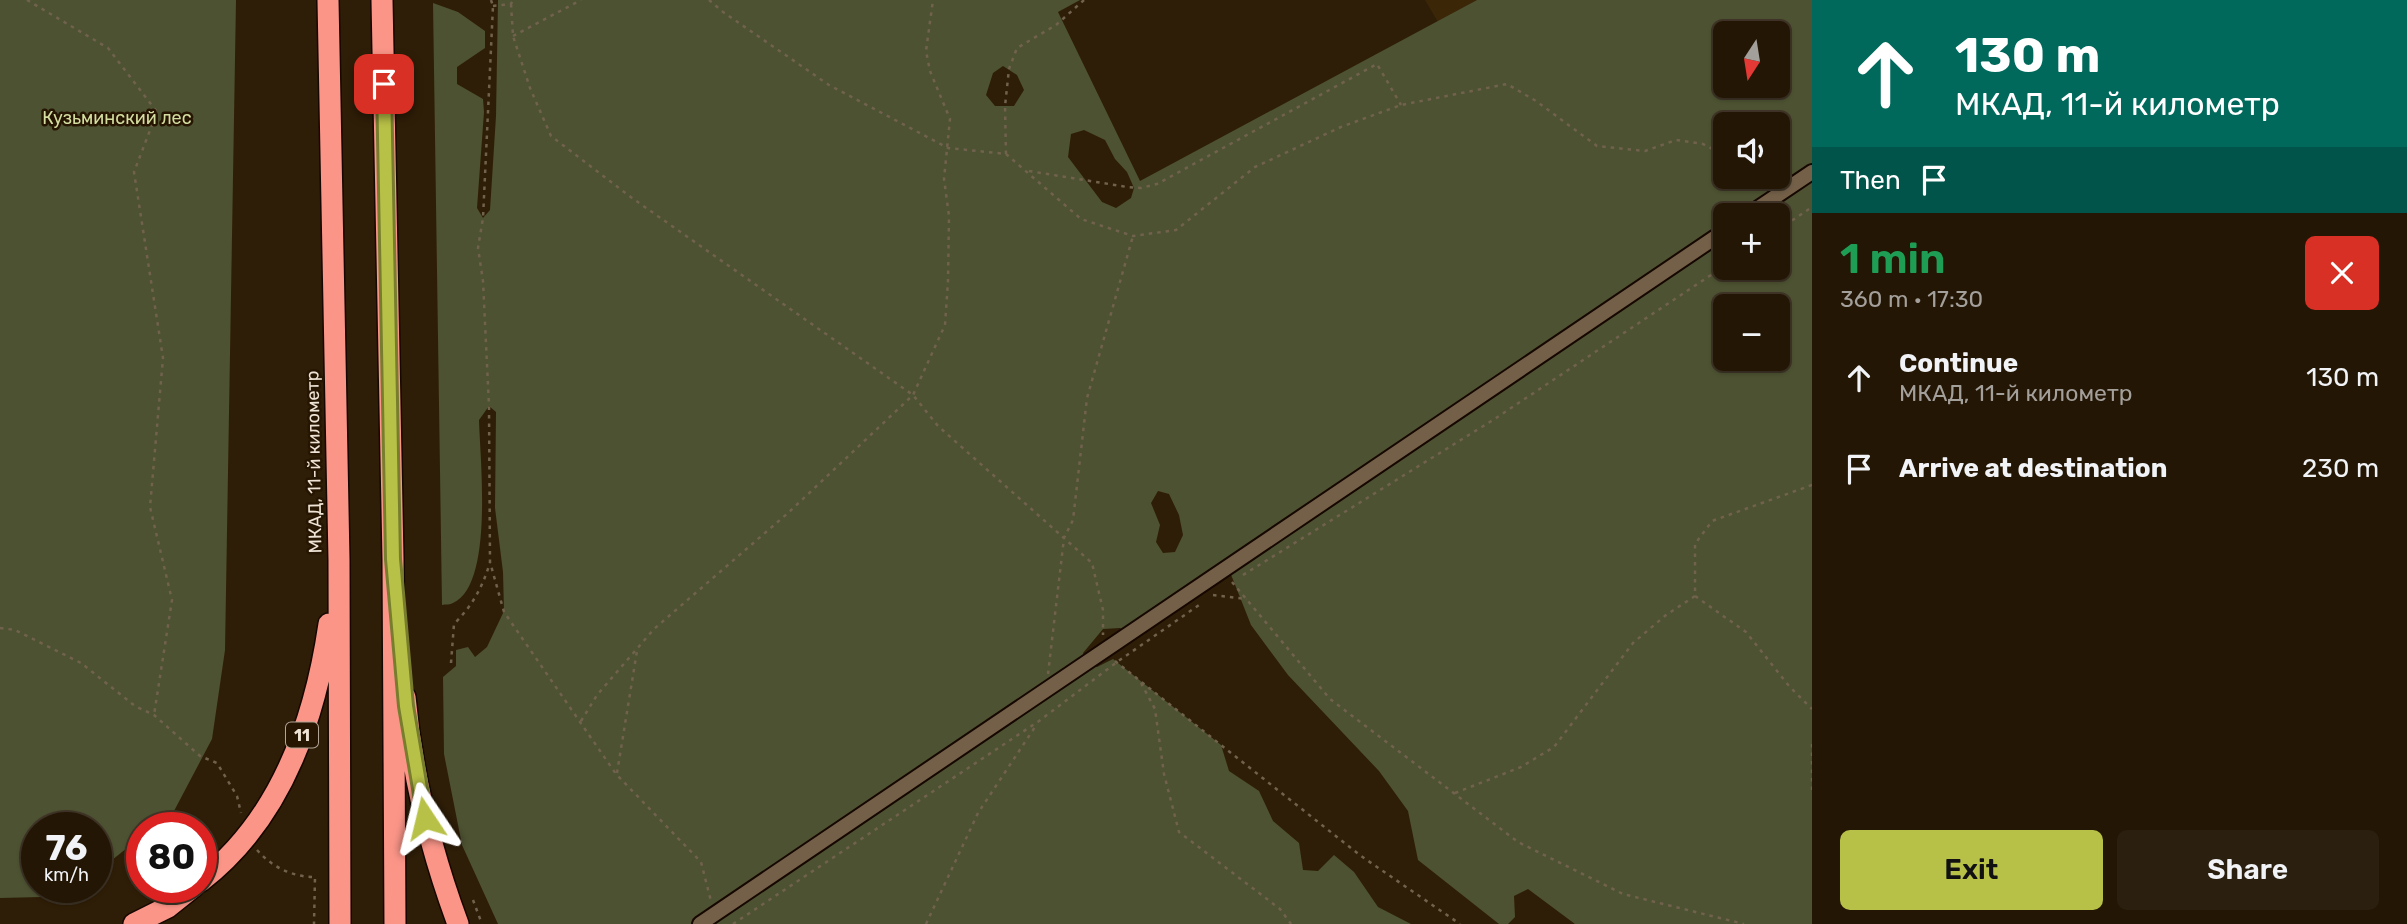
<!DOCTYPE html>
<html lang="en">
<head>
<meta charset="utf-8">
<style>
  :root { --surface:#231605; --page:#2b1f0f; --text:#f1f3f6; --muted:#a39f9a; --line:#403527; --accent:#b8c147 }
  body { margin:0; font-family:Rubik,sans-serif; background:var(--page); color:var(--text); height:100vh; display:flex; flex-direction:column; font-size:26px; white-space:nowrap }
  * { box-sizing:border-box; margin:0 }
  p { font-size:23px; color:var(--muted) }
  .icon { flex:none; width:38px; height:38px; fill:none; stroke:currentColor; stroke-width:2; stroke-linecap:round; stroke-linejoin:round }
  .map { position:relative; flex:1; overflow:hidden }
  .panel { display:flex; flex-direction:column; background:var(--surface); width:595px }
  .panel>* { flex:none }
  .guide { background:#00695c; color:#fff; overflow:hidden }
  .needle { width:46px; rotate:192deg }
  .buttons { position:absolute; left:1713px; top:21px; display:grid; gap:14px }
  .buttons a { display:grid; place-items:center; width:77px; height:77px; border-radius:10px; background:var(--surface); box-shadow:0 2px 5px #0004,0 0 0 2px var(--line); font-size:35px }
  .speed { position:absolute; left:21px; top:812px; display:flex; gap:14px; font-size:35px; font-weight:700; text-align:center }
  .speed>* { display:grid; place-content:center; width:91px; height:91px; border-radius:50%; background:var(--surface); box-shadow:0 2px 5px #0004,0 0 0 2px var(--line); line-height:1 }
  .speed small { font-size:18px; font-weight:400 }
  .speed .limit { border:10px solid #d22; background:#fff; color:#111 }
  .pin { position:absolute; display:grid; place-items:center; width:60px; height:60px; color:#fff; margin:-30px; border-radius:14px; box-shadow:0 4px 10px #0006 }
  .me { position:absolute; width:77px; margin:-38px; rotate:350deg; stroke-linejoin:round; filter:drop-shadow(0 0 5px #0008) }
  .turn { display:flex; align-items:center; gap:24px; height:147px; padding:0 28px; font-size:32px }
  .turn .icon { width:91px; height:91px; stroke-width:2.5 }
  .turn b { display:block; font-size:49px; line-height:60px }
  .then { display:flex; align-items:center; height:66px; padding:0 28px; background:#0003; gap:14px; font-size:26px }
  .round { display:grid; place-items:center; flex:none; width:74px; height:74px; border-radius:10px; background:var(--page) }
  .overview { display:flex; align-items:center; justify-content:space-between; height:119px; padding:0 28px }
  h1 { font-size:42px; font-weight:600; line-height:52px; color:#1e9e55 }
  .primary-button { display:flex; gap:14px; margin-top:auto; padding:14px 28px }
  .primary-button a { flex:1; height:80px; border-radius:10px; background:var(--accent); color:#111; font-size:28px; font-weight:600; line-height:80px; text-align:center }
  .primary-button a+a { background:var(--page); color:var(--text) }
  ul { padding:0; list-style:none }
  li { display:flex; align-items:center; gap:21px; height:91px; padding:0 28px }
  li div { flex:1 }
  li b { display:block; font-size:26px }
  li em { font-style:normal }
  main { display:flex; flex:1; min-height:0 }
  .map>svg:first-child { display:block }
</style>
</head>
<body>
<main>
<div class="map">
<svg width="1812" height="924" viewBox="0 0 1812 924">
  <rect width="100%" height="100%" fill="#2f1e07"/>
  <path fill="#3b2608" d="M1425 0H1477L1438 22Z"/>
  <path fill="#4d5232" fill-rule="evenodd" d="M0 0H236L225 650 212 739 174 811 153 828H142V836L112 860 96 868V828H37V887H59L41 897 0 898Z
    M498 0H1080L1058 12 1140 181 1477 0H1812V924H1575L1528 889 1514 896 1515 917 1508 924H1499L1418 860 1408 811 1379 771 1288 675 1251 625 1228 567 1130 634 1120 628 1103 629 1083 653 1087 663 1097 667 1113 659 1221 745 1229 771 1259 791 1273 821 1299 843 1303 870 1318 871 1334 855 1354 872 1378 907 1411 924H498L462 845 444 754 443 677 456 666V650L468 647 475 657 487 647 504 611 503 572 495 508 496 412 489 406 479 420C480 459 494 585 453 603 450 605 446 604 442 605L433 3 458 12 485 31V48L457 67V84L483 99 484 112 477 208 483 218 490 210 496 116ZM1726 33H1778V86H1726ZM1003 66 1017 75 1024 90 1014 106H995L986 95 993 73ZM1726 124H1778V177H1726ZM1084 130 1105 140 1115 159 1127 172 1134 188 1131 198 1116 208 1102 202 1068 157 1071 134ZM1726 215H1778V268H1726ZM1726 306H1778V359H1726ZM1158 491 1169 494 1179 515 1183 535 1175 552 1163 553 1156 542 1160 525 1151 503Z"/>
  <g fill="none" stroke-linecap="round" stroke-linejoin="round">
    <g stroke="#160700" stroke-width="18">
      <path id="minor" d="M1748 215 1812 172
        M700 924 1726 230"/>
    </g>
    <g stroke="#160700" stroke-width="24">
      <path id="highway" d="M328 0 339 560 340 924
        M382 0 393 559 395 924
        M405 697C412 775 431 851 458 924
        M201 881C280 820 315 720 329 624
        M134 924 168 907 193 887"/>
    </g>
    <path stroke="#71624e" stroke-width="2.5" stroke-dasharray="3.5 5" stroke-linecap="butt" d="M27 0 108 48 157 112 134 172 163 358 150 507 172 600 154 715
      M491 0 493 6 483 218 478 248 483 281 489 406 490 562 504 612 616 774 701 862 711 901
      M709 0 723 12 829 85 948 148 1006 154 1081 219 1133 236 1176 230 1255 167 1341 127 1401 105 1507 84 1536 101 1597 146 1645 151 1676 140 1703 144 1726 156
      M511 4 513 36 530 88 551 136 632 198 913 395 938 426 1092 563 1103 610V635
      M493 6 511 4 513 0
      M513 36 581 0
      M1006 154 1005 106 1009 69 1017 48 1056 25 1084 0
      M1029 171 1127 187 1141 188 1157 184 1377 64 1401 105
      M1759 177 1769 186
      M1778 230 1812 207
      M1812 485 1712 521 1695 544V596L1746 632 1789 686 1812 709
      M1243 575 1493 420 1726 265
      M1232 582 1330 699 1518 842 1623 894 1744 924
      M1213 595 1247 599
      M0 628 15 630 81 663 135 706 154 715 200 756 217 763 237 796 241 813
      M1115 661 1361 856 1460 924
      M451 663 454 624C472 606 483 587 490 562
      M1048 674 1064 538 1073 520 1087 398 1133 236
      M1141 683 1155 709 1164 774 1179 832 1280 909 1291 924
      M581 721 597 695 654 629 788 513 913 395 945 325 948 281 949 216 944 179 950 119 930 71 926 51 933 0
      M1812 744V790
      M617 773 637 651
      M1455 793 1521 767 1554 747 1633 643 1666 615 1695 596
      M257 850C272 867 292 877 315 877L314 924
      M473 900 482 924
      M733 924 1039 721 1117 662 1199 605
      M926 924 978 813 1037 724"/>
    <use href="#minor" stroke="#746049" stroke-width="14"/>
    <use href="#highway" stroke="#fb9588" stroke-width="21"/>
  </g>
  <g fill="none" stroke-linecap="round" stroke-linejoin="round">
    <g stroke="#787d2e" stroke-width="18">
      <path id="route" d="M384 84 393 559 406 706 425 818"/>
    </g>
    <use href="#route" stroke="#b8c147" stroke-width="12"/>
  </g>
  <g text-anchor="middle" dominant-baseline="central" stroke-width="5" stroke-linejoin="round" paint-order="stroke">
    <rect fill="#251501" stroke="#b2a595" stroke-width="2" x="286" y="722.5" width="32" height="25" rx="5"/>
    <g font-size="16" font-weight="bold" fill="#eee3d5">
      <text x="302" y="735">11</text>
    </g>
    <g font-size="18" fill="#d4dda0" stroke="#251501">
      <text x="117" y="118">Кузьминский лес</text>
    </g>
    <g font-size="18" fill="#eee3d5" stroke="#251501">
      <text transform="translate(314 462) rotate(-91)">МКАД, 11-й километр</text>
    </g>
  </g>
</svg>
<div class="buttons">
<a><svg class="needle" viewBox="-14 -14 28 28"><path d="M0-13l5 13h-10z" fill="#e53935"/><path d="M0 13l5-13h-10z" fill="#a39f9a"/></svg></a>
<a><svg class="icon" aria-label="sound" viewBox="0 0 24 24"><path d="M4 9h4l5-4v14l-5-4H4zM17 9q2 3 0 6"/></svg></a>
<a>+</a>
<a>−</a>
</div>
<div class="speed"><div>76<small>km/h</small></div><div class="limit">80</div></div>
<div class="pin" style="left:384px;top:84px;background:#d93025"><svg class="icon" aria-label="arrive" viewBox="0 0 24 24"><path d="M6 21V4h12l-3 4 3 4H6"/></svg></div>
<svg class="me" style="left:425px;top:818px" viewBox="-20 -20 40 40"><path d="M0-17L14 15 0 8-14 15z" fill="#b8c147" stroke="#fff" stroke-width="4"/></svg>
</div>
<section class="panel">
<div class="guide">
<div class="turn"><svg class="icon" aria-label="ahead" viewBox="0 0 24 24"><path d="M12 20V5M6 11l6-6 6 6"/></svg><div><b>130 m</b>МКАД, 11-й километр</div></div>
<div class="then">Then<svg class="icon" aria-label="arrive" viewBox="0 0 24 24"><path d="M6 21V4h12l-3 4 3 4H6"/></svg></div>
</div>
<div class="overview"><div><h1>1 min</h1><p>360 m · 17:30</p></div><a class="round" style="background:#d93025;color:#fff"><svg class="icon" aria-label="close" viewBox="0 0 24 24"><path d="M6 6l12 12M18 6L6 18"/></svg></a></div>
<ul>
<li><svg class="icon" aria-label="ahead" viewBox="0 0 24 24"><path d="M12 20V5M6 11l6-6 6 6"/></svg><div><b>Continue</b><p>МКАД, 11-й километр</p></div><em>130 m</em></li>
<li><svg class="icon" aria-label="arrive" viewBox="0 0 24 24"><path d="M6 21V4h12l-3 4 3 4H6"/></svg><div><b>Arrive at destination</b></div><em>230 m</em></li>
</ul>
<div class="primary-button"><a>Exit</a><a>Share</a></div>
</section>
</main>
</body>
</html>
